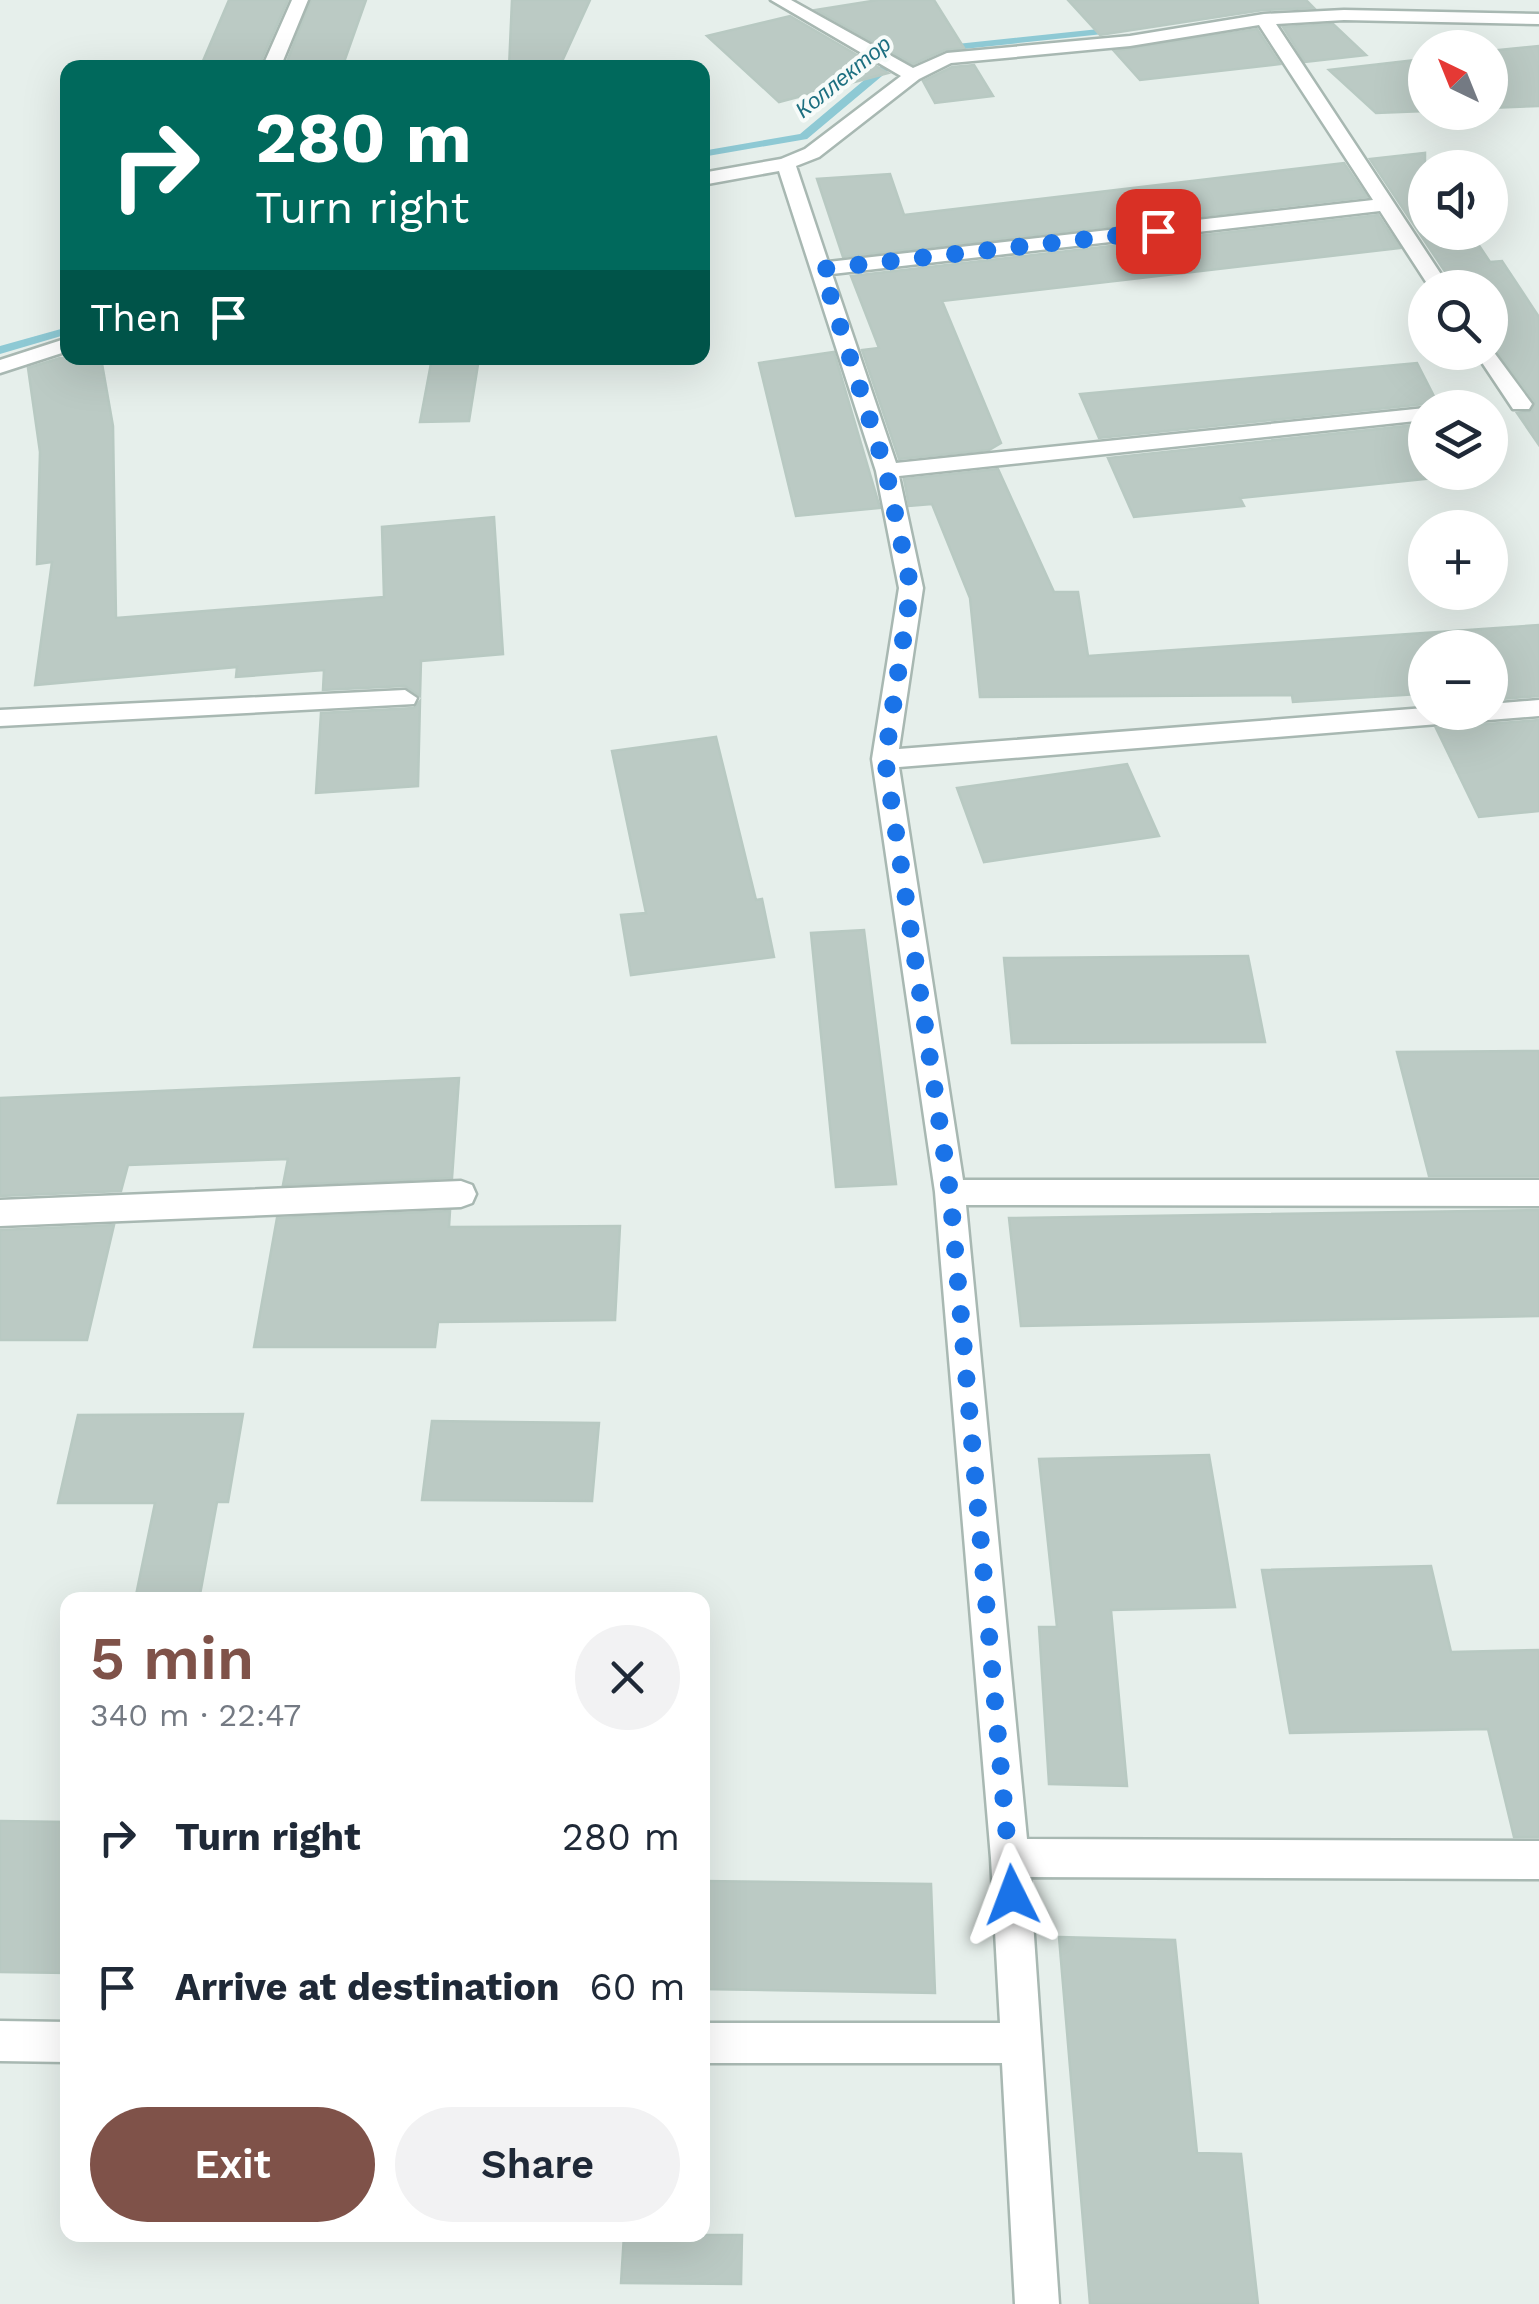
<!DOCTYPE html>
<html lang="en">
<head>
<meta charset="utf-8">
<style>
  :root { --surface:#fff; --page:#f2f2f3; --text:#1f2937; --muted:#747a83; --accent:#7f5249 }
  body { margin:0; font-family:"Work Sans",sans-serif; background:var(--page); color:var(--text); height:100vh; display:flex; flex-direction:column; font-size:38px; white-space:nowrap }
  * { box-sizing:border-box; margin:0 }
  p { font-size:32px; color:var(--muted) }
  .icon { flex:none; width:55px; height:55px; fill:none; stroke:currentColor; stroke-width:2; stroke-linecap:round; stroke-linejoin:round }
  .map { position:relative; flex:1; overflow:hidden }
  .details { position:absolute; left:60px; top:1592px; width:650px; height:650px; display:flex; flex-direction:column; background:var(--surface); border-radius:20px; box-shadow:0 10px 40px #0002 }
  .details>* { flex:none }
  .top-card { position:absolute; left:60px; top:60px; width:650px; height:305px; border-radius:20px; box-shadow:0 10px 40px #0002; background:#00695c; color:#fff; overflow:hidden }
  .needle { width:65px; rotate:317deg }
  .fabs { position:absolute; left:1408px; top:30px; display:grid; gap:20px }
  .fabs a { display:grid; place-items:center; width:100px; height:100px; border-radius:50%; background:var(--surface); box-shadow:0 10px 40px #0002; font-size:50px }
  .pin { position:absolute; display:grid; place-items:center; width:85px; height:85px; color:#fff; margin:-42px; border-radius:20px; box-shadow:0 5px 15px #0006 }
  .me { position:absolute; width:110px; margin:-55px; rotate:357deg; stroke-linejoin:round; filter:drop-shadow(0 0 8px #0008) }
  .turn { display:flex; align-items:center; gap:35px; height:210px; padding:0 30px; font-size:45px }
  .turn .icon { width:130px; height:130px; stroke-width:2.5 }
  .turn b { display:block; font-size:70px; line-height:85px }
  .then { display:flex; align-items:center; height:95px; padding:0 30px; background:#0003; gap:20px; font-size:38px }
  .round { display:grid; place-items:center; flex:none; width:105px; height:105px; border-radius:52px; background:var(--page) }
  .head { display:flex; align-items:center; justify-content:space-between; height:170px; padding:0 30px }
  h1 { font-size:60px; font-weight:600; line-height:75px; color:var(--accent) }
  .cta { display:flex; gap:20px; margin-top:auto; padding:20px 30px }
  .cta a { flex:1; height:115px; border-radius:60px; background:var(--accent); color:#fff; font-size:40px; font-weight:600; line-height:115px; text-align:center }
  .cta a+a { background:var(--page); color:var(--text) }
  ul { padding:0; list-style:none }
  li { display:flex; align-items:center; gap:30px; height:150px; padding:0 30px }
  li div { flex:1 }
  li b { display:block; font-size:38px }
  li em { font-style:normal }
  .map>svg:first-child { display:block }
</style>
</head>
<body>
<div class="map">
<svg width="1539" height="2304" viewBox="0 0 1539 2304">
  <rect width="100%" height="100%" fill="#e6efeb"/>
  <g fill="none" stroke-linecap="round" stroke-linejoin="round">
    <path fill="#8ec9d4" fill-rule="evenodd" d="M1118 27 1122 28V32L907 55 807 139 702 157V151L800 134 900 50Z
      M68 327V334L0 354V346Z"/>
  </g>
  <path fill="#bbcac4" stroke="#b8c9c2" stroke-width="2.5" d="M229 0H288L258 68H200Z
    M311 0H366L343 65 286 64Z
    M512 0H590L559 68H509Z
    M878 0H934L964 48 945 50 913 64 816 10Z
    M1068 0H1306L1314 8 1263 10 1100 35Z
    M790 16 888 73 779 102 707 36Z
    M1333 24 1366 55 1305 62 1283 27Z
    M1257 29 1280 64 1140 80 1114 51Z
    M1539 46V106L1490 108V51Z
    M1425 59V111L1376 113 1329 70Z
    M974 65 993 96 935 103 923 81 952 67Z
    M1425 153V232H1470L1490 262 1502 261 1539 317V445L1517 413 1532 411 1535 402 1490 342V288H1456L1370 159Z
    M1344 163 1367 197 843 257 817 179 890 174 904 215Z
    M1378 215 1400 248 942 301 1001 443 989 450 899 459 862 350 879 348 851 276Z
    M834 352 880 508 796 516 759 363Z
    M60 358H101L113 426 116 618 384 597 382 527 494 517 503 654 421 661 420 696 405 686 323 690 324 670 236 677 237 667 35 685 52 562 37 564 40 452 28 368Z
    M432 358H479L469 421 420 422Z
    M1417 363 1440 408 1425 404 1099 438 1080 394Z
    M1425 424V472L1473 474 1240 498 1244 506 1134 517 1108 458Z
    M998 469 1054 592H1078L1088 656 1539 625V696L1490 700V648H1425V704L1419 694 1293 702 1292 695 980 697 970 598 932 504 909 506 904 479Z
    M420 701 418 786 316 793 321 713 414 708Z
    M1539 720V811L1479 817 1436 728Z
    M716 737 756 900 762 899 774 957 631 975 621 915 646 913 612 751Z
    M1127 764 1159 836 984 862 957 788Z
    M864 930 896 1184 836 1187 811 933Z
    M1248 956 1265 1042 1012 1043 1004 958Z
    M1539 1051V1176H1429L1397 1052Z
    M459 1078 452 1178 283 1185 288 1159 128 1165 121 1191 0 1196V1098Z
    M1539 1210V1316L1021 1326 1009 1218Z
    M450 1211 449 1227 620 1226 615 1320 438 1322 435 1347H254L277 1218Z
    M114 1225 87 1340H0V1230Z
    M243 1414 228 1502H217L199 1600H135L155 1503H58L78 1415Z
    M432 1421 599 1423 592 1501 422 1500Z
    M1209 1455 1235 1607 1111 1610 1127 1786 1049 1784 1039 1627H1057L1039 1459Z
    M1431 1566 1451 1652 1539 1650V1837H1514L1488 1729 1290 1733 1262 1570Z
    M0 1821 68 1822V1973L0 1972Z
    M702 1881 931 1884 935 1993 702 1989Z
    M1059 1937 1175 1940 1197 2153 1241 2154 1258 2304H1090Z
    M624 2235H742L741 2284 621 2283Z"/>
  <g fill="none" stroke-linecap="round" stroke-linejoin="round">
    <g stroke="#a8b8b2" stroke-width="5">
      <path id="street" d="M292 0H308L280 68H262Z
        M771 0H791L913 68 947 53 1130 36 1264 14 1344 10 1539 14V24L1344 20 1276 24 1450 288H1430L1380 211 832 274 896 463 1425 408V420L899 476 923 588 899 749 1425 708V712H1490V704L1539 700V716L899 767 963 1180H1539V1206L966 1205 1027 1839 1539 1841V1879L1030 1877 1059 2304H1015L1002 2063H702V2023H1000L991 1858 935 1192 872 759 899 588 876 471 779 171 702 185V173L781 159 805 149 901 76ZM1259 25 1373 200 828 262 796 166 819 157 919 79 951 63 1130 46Z
        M68 338V351L0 373V360Z
        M1490 347 1532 404 1529 409H1513L1475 352H1490Z
        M405 690 417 698 414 704 0 726V710Z
        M461 1181 472 1185 476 1194 472 1203 461 1207 0 1226V1200Z
        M0 2021 68 2022V2062L0 2061Z"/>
    </g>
    <use href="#street" fill="#fff" fill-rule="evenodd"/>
  </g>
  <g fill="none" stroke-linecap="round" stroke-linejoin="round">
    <path stroke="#1a73e8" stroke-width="18" stroke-dasharray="0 32.4" d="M1012 1895 950 1192 885 759 911 588 886 471 822 269 1158 231"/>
  </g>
  <g text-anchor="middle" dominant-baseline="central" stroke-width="8" stroke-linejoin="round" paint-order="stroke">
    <g font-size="22" font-style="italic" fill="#1c6f80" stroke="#f7fbf9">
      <text transform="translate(843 77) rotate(-39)">Коллектор</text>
    </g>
  </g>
</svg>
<div class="fabs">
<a><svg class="needle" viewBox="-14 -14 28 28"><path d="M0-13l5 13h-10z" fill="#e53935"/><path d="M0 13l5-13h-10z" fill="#747a83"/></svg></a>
<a><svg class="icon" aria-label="sound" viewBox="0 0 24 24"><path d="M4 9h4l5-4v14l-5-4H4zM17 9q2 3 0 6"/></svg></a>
<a><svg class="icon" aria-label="search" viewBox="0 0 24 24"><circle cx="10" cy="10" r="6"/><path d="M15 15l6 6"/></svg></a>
<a><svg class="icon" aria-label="layers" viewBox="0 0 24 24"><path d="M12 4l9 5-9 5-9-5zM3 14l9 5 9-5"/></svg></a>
<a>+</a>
<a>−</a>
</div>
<div class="pin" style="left:1158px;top:231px;background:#d93025"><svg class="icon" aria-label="arrive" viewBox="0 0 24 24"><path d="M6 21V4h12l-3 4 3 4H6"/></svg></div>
<svg class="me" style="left:1012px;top:1895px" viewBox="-20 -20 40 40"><path d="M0-17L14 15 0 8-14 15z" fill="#1a73e8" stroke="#fff" stroke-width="4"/></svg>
<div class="top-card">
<div class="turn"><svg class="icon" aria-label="right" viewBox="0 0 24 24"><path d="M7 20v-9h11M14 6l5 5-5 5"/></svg><div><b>280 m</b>Turn right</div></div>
<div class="then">Then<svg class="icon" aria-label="arrive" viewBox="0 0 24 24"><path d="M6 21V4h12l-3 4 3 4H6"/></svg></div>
</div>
<section class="details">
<div class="head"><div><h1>5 min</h1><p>340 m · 22:47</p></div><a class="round"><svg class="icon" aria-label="close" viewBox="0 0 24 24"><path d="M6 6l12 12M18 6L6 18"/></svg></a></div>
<ul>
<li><svg class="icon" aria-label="right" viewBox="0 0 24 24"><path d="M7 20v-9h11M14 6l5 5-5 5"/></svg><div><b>Turn right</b></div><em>280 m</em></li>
<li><svg class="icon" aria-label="arrive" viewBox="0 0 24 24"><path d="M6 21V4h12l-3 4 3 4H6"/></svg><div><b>Arrive at destination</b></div><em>60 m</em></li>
</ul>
<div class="cta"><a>Exit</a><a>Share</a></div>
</section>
</div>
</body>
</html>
